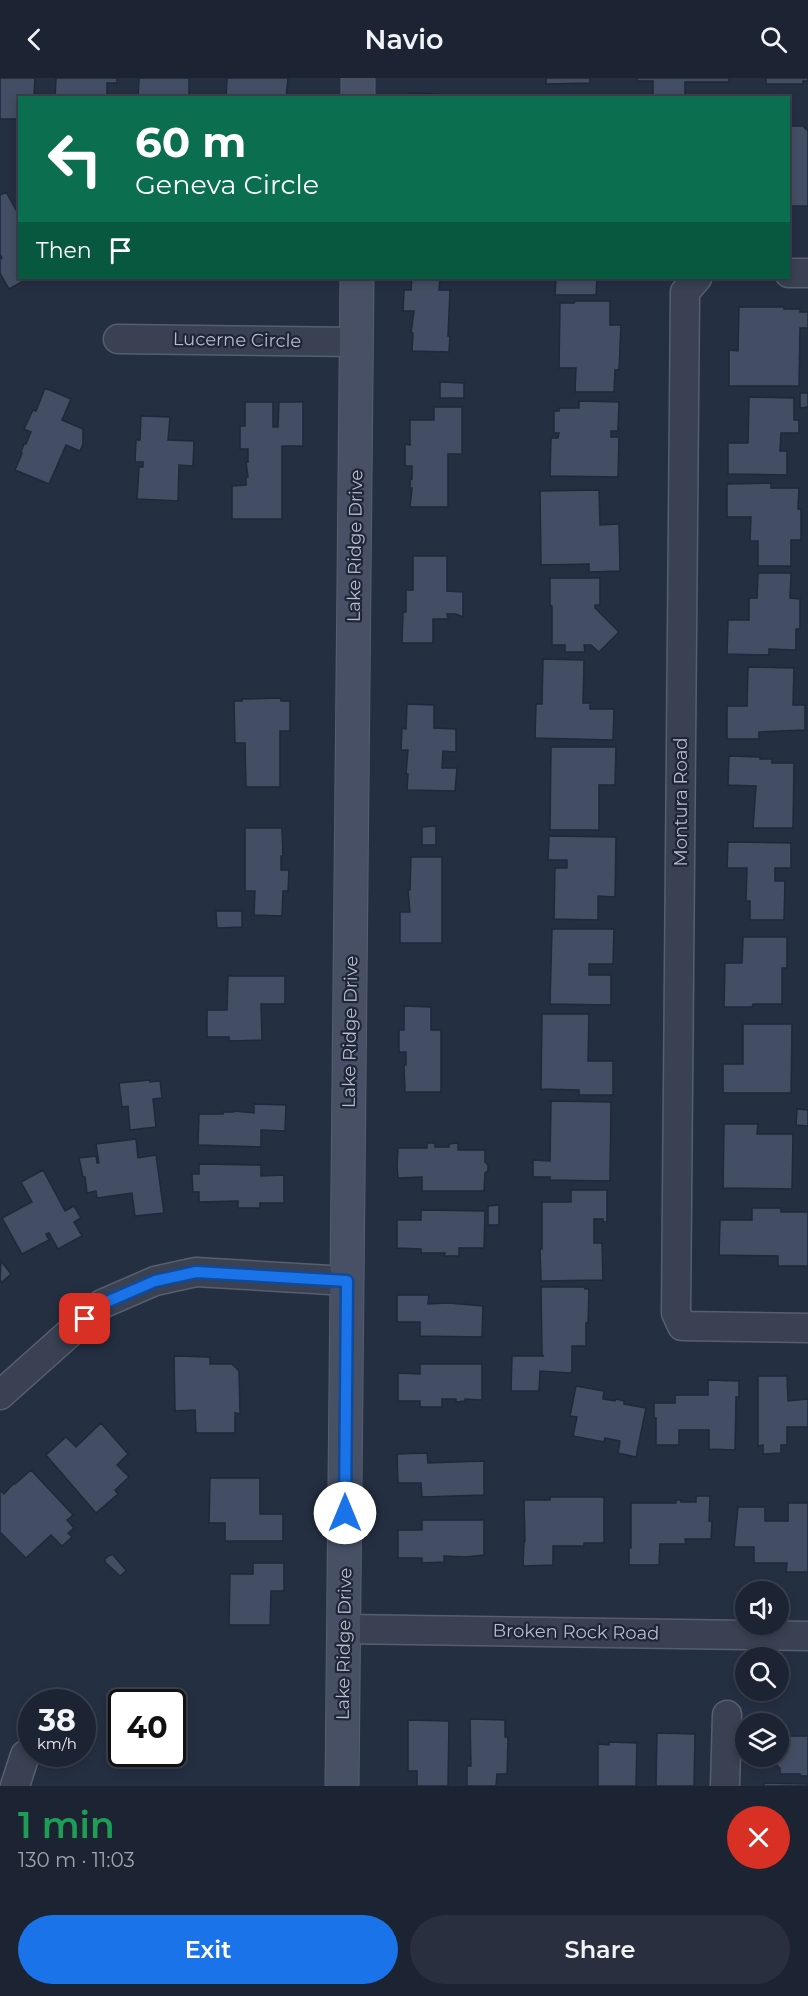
<!DOCTYPE html>
<html lang="en">
<head>
<meta charset="utf-8">
<style>
  :root { --surface:#1c2332; --page:#292f3e; --text:#f1f3f6; --muted:#a0a4ac; --line:#3a404d; --accent:#1a73e8 }
  body { margin:0; font-family:Montserrat,sans-serif; background:var(--page); color:var(--text); height:100vh; display:flex; flex-direction:column; font-size:22px; white-space:nowrap }
  * { box-sizing:border-box; margin:0 }
  p { font-size:20px; color:var(--muted) }
  .icon { flex:none; width:33px; height:33px; fill:none; stroke:currentColor; stroke-width:2; stroke-linecap:round; stroke-linejoin:round }
  .map { position:relative; height:1708px; overflow:hidden }
  .drawer { display:flex; flex-direction:column; background:var(--surface); flex:1 }
  .drawer>* { flex:none }
  .hud { position:absolute; left:18px; top:18px; width:772px; height:183px; border-radius:0px; box-shadow:0 3px 9px #0003,0 0 0 2px var(--line); background:#0b6e4f; color:#fff; overflow:hidden }
  .tools { position:absolute; left:735px; top:1503px; display:grid; gap:12px }
  .tools a { display:grid; place-items:center; width:54px; height:54px; border-radius:50%; background:var(--surface); box-shadow:0 3px 9px #0003,0 0 0 2px var(--line); font-size:30px }
  .speed { position:absolute; left:18px; top:1611px; display:flex; gap:12px; font-size:30px; font-weight:700; text-align:center }
  .speed>* { display:grid; place-content:center; width:78px; height:78px; border-radius:50%; background:var(--surface); box-shadow:0 3px 9px #0003,0 0 0 2px var(--line); line-height:1 }
  .speed small { font-size:15px; font-weight:400 }
  .speed .limit { border:3px solid #111; border-radius:9px; background:#fff; color:#111 }
  .pin { position:absolute; display:grid; place-items:center; width:51px; height:51px; color:#fff; margin:-26px; border-radius:12px; box-shadow:0 3px 9px #0006 }
  .me { position:absolute; width:66px; margin:-33px; rotate:0deg; stroke-linejoin:round; filter:drop-shadow(0 0 4px #0008) }
  .turn { display:flex; align-items:center; gap:21px; height:126px; padding:0 18px; font-size:27px }
  .turn .icon { width:78px; height:78px; stroke-width:2.5 }
  .turn b { display:block; font-size:42px; line-height:51px }
  .then { display:flex; align-items:center; height:57px; padding:0 18px; background:#0003; gap:12px; font-size:22px }
  .round { display:grid; place-items:center; flex:none; width:63px; height:63px; border-radius:32px; background:var(--page) }
  .overview { display:flex; align-items:center; justify-content:space-between; height:102px; padding:0 18px }
  h1 { font-size:36px; font-weight:600; line-height:45px; color:#1e9e55 }
  .action { display:flex; gap:12px; margin-top:auto; padding:12px 18px }
  .action a { flex:1; height:69px; border-radius:36px; background:var(--accent); color:#fff; font-size:24px; font-weight:600; line-height:69px; text-align:center }
  .action a+a { background:var(--page); color:var(--text) }
  header { display:flex; justify-content:space-between; align-items:center; height:78px; padding:0 18px; background:var(--surface); font-size:27px; font-weight:600 }
  .map>svg:first-child { display:block }
</style>
</head>
<body>
<header><svg class="icon" aria-label="back" viewBox="0 0 24 24"><path d="M15 5l-7 7 7 7"/></svg>Navio<svg class="icon" aria-label="search" viewBox="0 0 24 24"><circle cx="10" cy="10" r="6"/><path d="M15 15l6 6"/></svg></header>
<div class="map">
<svg width="808" height="1708" viewBox="0 0 808 1708">
  <rect width="100%" height="100%" fill="#252f42"/>
  <path fill="#434e64" stroke="#202839" stroke-width="1.5" d="M0 0H35L34 18 25 17V20H20V41H0Z
    M56 0H117V5H107V20H55Z
    M139 0H189V20H138Z
    M227 0H288L286 20H226Z
    M546 0H590V5L546 6Z
    M637 0H729V4H685V17H653V3H637Z
    M766 0H808V3H803V6H766Z
    M409 15 441 16V20H409Z
    M789 48H803L808 53V128H789Z
    M6 114 20 139V200H29L9 211 0 195V181L2 180 0 176V117Z
    M412 200H440L439 212H450L448 258H450L449 274 412 273 413 255H411L414 233H403L404 212H411Z
    M556 200H597L596 217H555Z
    M575 223H610V247H621L619 292H615L614 314H575L576 290H559L560 225H574Z
    M739 229H784V231H800V234H808V250H800L799 308H729V272L738 273Z
    M440 304 464 305V320H440Z
    M45 310 71 321 62 342 83 351V366L80 373 66 367 49 406 15 392 21 378 22 375 21 374 24 366H26L31 354 24 351 33 332 36 333Z
    M800 315H808V329L800 330Z
    M749 319 794 320V342H799V355H781L780 373H787V397L728 396V365H748Z
    M579 323 619 324 618 353H611V359H619L618 399 550 398 551 360H558L559 355H554V333H559V330H579Z
    M245 324H273V349H278L279 324H303V368H282V441H232V408L246 407V399H248L246 384H248V371H240V348H245Z
    M434 329H462V376H448V429H410L412 410H410V402L412 401V388H405V366L410 367V342H434Z
    M141 338 170 339 168 362 194 363 193 388 179 387 178 423 137 421 139 389H143V384H135L136 362H140Z
    M771 405V410H799L798 431H801V462H791V488H758V463H750L751 439H727V406Z
    M599 412 600 447 619 446 620 493 589 494V486L541 487 540 413Z
    M413 478H447V513L463 514V539L456 536H447L448 541H433V565H402L403 534H406V512H413Z
    M758 495H791L790 520 800 521V551H796V572L769 571V577L727 576 728 542H749V520H757Z
    M550 500H600V527H595V530L619 554 599 574 591 567H584L585 574H565V567H552V528L550 527Z
    M543 581 584 582 583 625H590V631H614L613 662 535 660 536 626H542Z
    M748 589 794 590 793 627H805V652L759 654V661H727V628H747Z
    M281 620V623H290V653H280V709H246L245 665H235L234 623H242V621Z
    M407 626 434 627V650L456 651V674L443 673 442 690H457L455 713 407 712 408 696H406L408 672H401L402 650 406 651Z
    M551 669H616L615 707H599V752H550Z
    M729 678 760 679V681H772V685H794L793 750H753L756 708 728 707Z
    M436 748V767H422V749Z
    M245 750H282L283 778H281V792H289L288 813H283L282 838 254 837 255 813H245Z
    M549 758 616 759 615 819 598 818V842L554 841 555 790H567V782H548Z
    M728 764 791 765V790H775V803H785L784 842H750V823H746L747 790H727Z
    M411 779H442V865H400V834H410L408 812H410Z
    M216 833H242V849L217 850Z
    M552 851H614L613 886H589V897H611V927L550 926Z
    M743 859H787V890H782V926H753L752 929H724L725 885H742Z
    M228 898H285V926H261L262 962 229 963V959H207V932H227Z
    M404 928 431 929V952H441V1014H405L404 987H406V974H399V952H404Z
    M542 936H589L588 983H613V1017H579V1012L541 1011Z
    M743 946H792L791 1015H723V986H743Z
    M150 1002V1004L160 1003 162 1020 153 1021 156 1049 130 1052 128 1028 122 1029 119 1005Z
    M551 1023 611 1024 610 1103 550 1102V1099H533V1082L550 1083Z
    M254 1026 286 1027 285 1053 261 1052V1069L198 1067 199 1036H223V1034H234V1033L254 1035Z
    M797 1031 808 1032V1048L796 1047Z
    M724 1046H758L757 1056H793L792 1111 723 1110Z
    M136 1061 138 1080 156 1077 164 1135 135 1138 132 1115 97 1120 96 1113 87 1115 85 1099H83L79 1080 96 1078 97 1085H99L96 1066Z
    M427 1065H435V1069H449V1066L458 1065V1072H485V1084L488 1087V1093L485 1095 484 1113H422V1099L398 1100 397 1088 398 1070H427Z
    M199 1086 261 1087V1098L284 1097V1125H260V1130H238V1123L199 1124V1114H193L192 1096H199Z
    M43 1092 65 1133 74 1128 81 1140 74 1144 82 1158 58 1171 49 1155 46 1156 49 1162 22 1176 2 1140 32 1124 21 1104Z
    M571 1112H607V1144H603V1141H594V1165H602L603 1202 541 1203 540 1171H542V1124H571Z
    M499 1127V1147H488V1128Z
    M752 1130H781V1134H808V1188H778V1178L719 1177 720 1142H752Z
    M421 1132 485 1133 484 1170H459V1178H444L445 1175H421V1171L397 1170V1142H421Z
    M1 1183 11 1196 2 1204 0 1202Z
    M541 1209H584L585 1211H589L588 1245H586V1268H572V1293L570 1295 540 1293 539 1313H511L512 1278H544L542 1277Z
    M397 1217H429L428 1226 449 1225 483 1228 482 1259 420 1258V1244H397Z
    M174 1278 210 1279V1286H232L239 1293 240 1336 235 1335V1355H196L195 1332 175 1333Z
    M420 1286H482V1322L465 1321V1323L456 1324V1321H442V1329H420V1323H398V1295L420 1296Z
    M758 1298H787L788 1323 808 1321V1349H787V1367H781V1375L763 1376V1367L758 1368Z
    M708 1302 739 1303V1319H736L735 1372 709 1371V1352H679V1367H656V1340H654V1325H675V1317H708Z
    M576 1308 604 1313 603 1321 615 1323 616 1321 624 1323V1326L646 1330 636 1379 618 1375 620 1363 605 1360 604 1364 573 1358 577 1339 570 1338Z
    M101 1345 128 1376 117 1387 129 1399 115 1412 118 1416 96 1435 46 1377 66 1359 76 1369Z
    M427 1375 428 1385 484 1383V1417L422 1419 421 1405H398L397 1376Z
    M31 1392 73 1437 67 1442 74 1450 68 1455 72 1459 62 1468 51 1457 26 1480 0 1454V1412L4 1416 14 1405 15 1406Z
    M210 1400H260V1436H283V1463H225V1445H209Z
    M696 1418H710L709 1443H712L711 1461H685L686 1466H660L659 1487H629V1470H631V1425H676V1422H681V1424H696Z
    M550 1419H604V1465H584V1468H553V1487L523 1488 524 1463H525L524 1422H550Z
    M788 1425H808V1494H786L787 1485H754V1469H734L738 1429H765V1443H788Z
    M422 1442H484V1477L466 1479 444 1478V1484L422 1485V1480H398V1452H422Z
    M110 1477H113L125 1491 126 1493 120 1498 105 1484V1481Z
    M253 1485H284V1513H271L270 1547H229L230 1496H253Z
    M470 1641 505 1642V1659H508L507 1696H497L496 1708H467V1688H471Z
    M408 1642 449 1643 448 1708H417V1693H408Z
    M657 1655 695 1656 694 1708H656Z
    M778 1658H808V1698H801L800 1696H780V1690H778V1688H764V1678H778Z
    M609 1664 637 1665 636 1708H598V1666L609 1667Z
    M764 1705 808 1706V1708H764Z"/>
  <g fill="none" stroke-linecap="round" stroke-linejoin="round">
    <g stroke="#575f6f" stroke-width="31">
      <path id="street" d="M789 195H808
        M697 200 685 214 676 1235 682 1248 808 1250
        M118 261 357 264
        M0 1317 102 1226 155 1203 196 1194 347 1203
        M345 1551 808 1558
        M15 1708 25 1677
        M725 1708 727 1637"/>
    </g>
    <g stroke="#575f6f" stroke-width="35">
      <path id="secondary" d="M358 20V0
        M342 1708 357 200"/>
    </g>
    <use href="#street" stroke="#394152" stroke-width="28"/>
    <use href="#secondary" stroke="#475065" stroke-width="33"/>
  </g>
  <g fill="none" stroke-linecap="round" stroke-linejoin="round">
    <g stroke="#114b97" stroke-width="15">
      <path id="route" d="M85 1241 102 1226 155 1203 196 1194 347 1203 345 1435"/>
    </g>
    <use href="#route" stroke="#1a73e8" stroke-width="10"/>
  </g>
  <g text-anchor="middle" dominant-baseline="central" stroke-width="4.5" stroke-linejoin="round" paint-order="stroke">
    <g font-size="18" fill="#b6bdcc" stroke="#1e2637">
      <text transform="translate(237 262) rotate(1)">Lucerne Circle</text>
      <text transform="translate(355 468) rotate(-89)">Lake Ridge Drive</text>
      <text transform="translate(681 724) rotate(-90)">Montura Road</text>
      <text transform="translate(350 954) rotate(-89)">Lake Ridge Drive</text>
      <text transform="translate(576 1554) rotate(1)">Broken Rock Road</text>
      <text transform="translate(344 1566) rotate(-89)">Lake Ridge Drive</text>
    </g>
  </g>
</svg>
<div class="tools">
<a><svg class="icon" aria-label="sound" viewBox="0 0 24 24"><path d="M4 9h4l5-4v14l-5-4H4zM17 9q2 3 0 6"/></svg></a>
<a><svg class="icon" aria-label="search" viewBox="0 0 24 24"><circle cx="10" cy="10" r="6"/><path d="M15 15l6 6"/></svg></a>
<a><svg class="icon" aria-label="layers" viewBox="0 0 24 24"><path d="M12 4l9 5-9 5-9-5zM3 14l9 5 9-5"/></svg></a>
</div>
<div class="speed"><div>38<small>km/h</small></div><div class="limit">40</div></div>
<div class="pin" style="left:85px;top:1241px;background:#d93025"><svg class="icon" aria-label="arrive" viewBox="0 0 24 24"><path d="M6 21V4h12l-3 4 3 4H6"/></svg></div>
<svg class="me" style="left:345px;top:1435px" viewBox="-20 -20 40 40"><circle r="19" fill="#fff"/><path d="M0-13L10 11 0 6-10 11z" fill="#1a73e8"/></svg>
<div class="hud">
<div class="turn"><svg class="icon" aria-label="left" viewBox="0 0 24 24"><path d="M17 20v-9H6M10 6l-5 5 5 5"/></svg><div><b>60 m</b>Geneva Circle</div></div>
<div class="then">Then<svg class="icon" aria-label="arrive" viewBox="0 0 24 24"><path d="M6 21V4h12l-3 4 3 4H6"/></svg></div>
</div>
</div>
<section class="drawer">
<div class="overview"><div><h1>1 min</h1><p>130 m · 11:03</p></div><a class="round" style="background:#d93025;color:#fff"><svg class="icon" aria-label="close" viewBox="0 0 24 24"><path d="M6 6l12 12M18 6L6 18"/></svg></a></div>
<div class="action"><a>Exit</a><a>Share</a></div>
</section>
</body>
</html>
